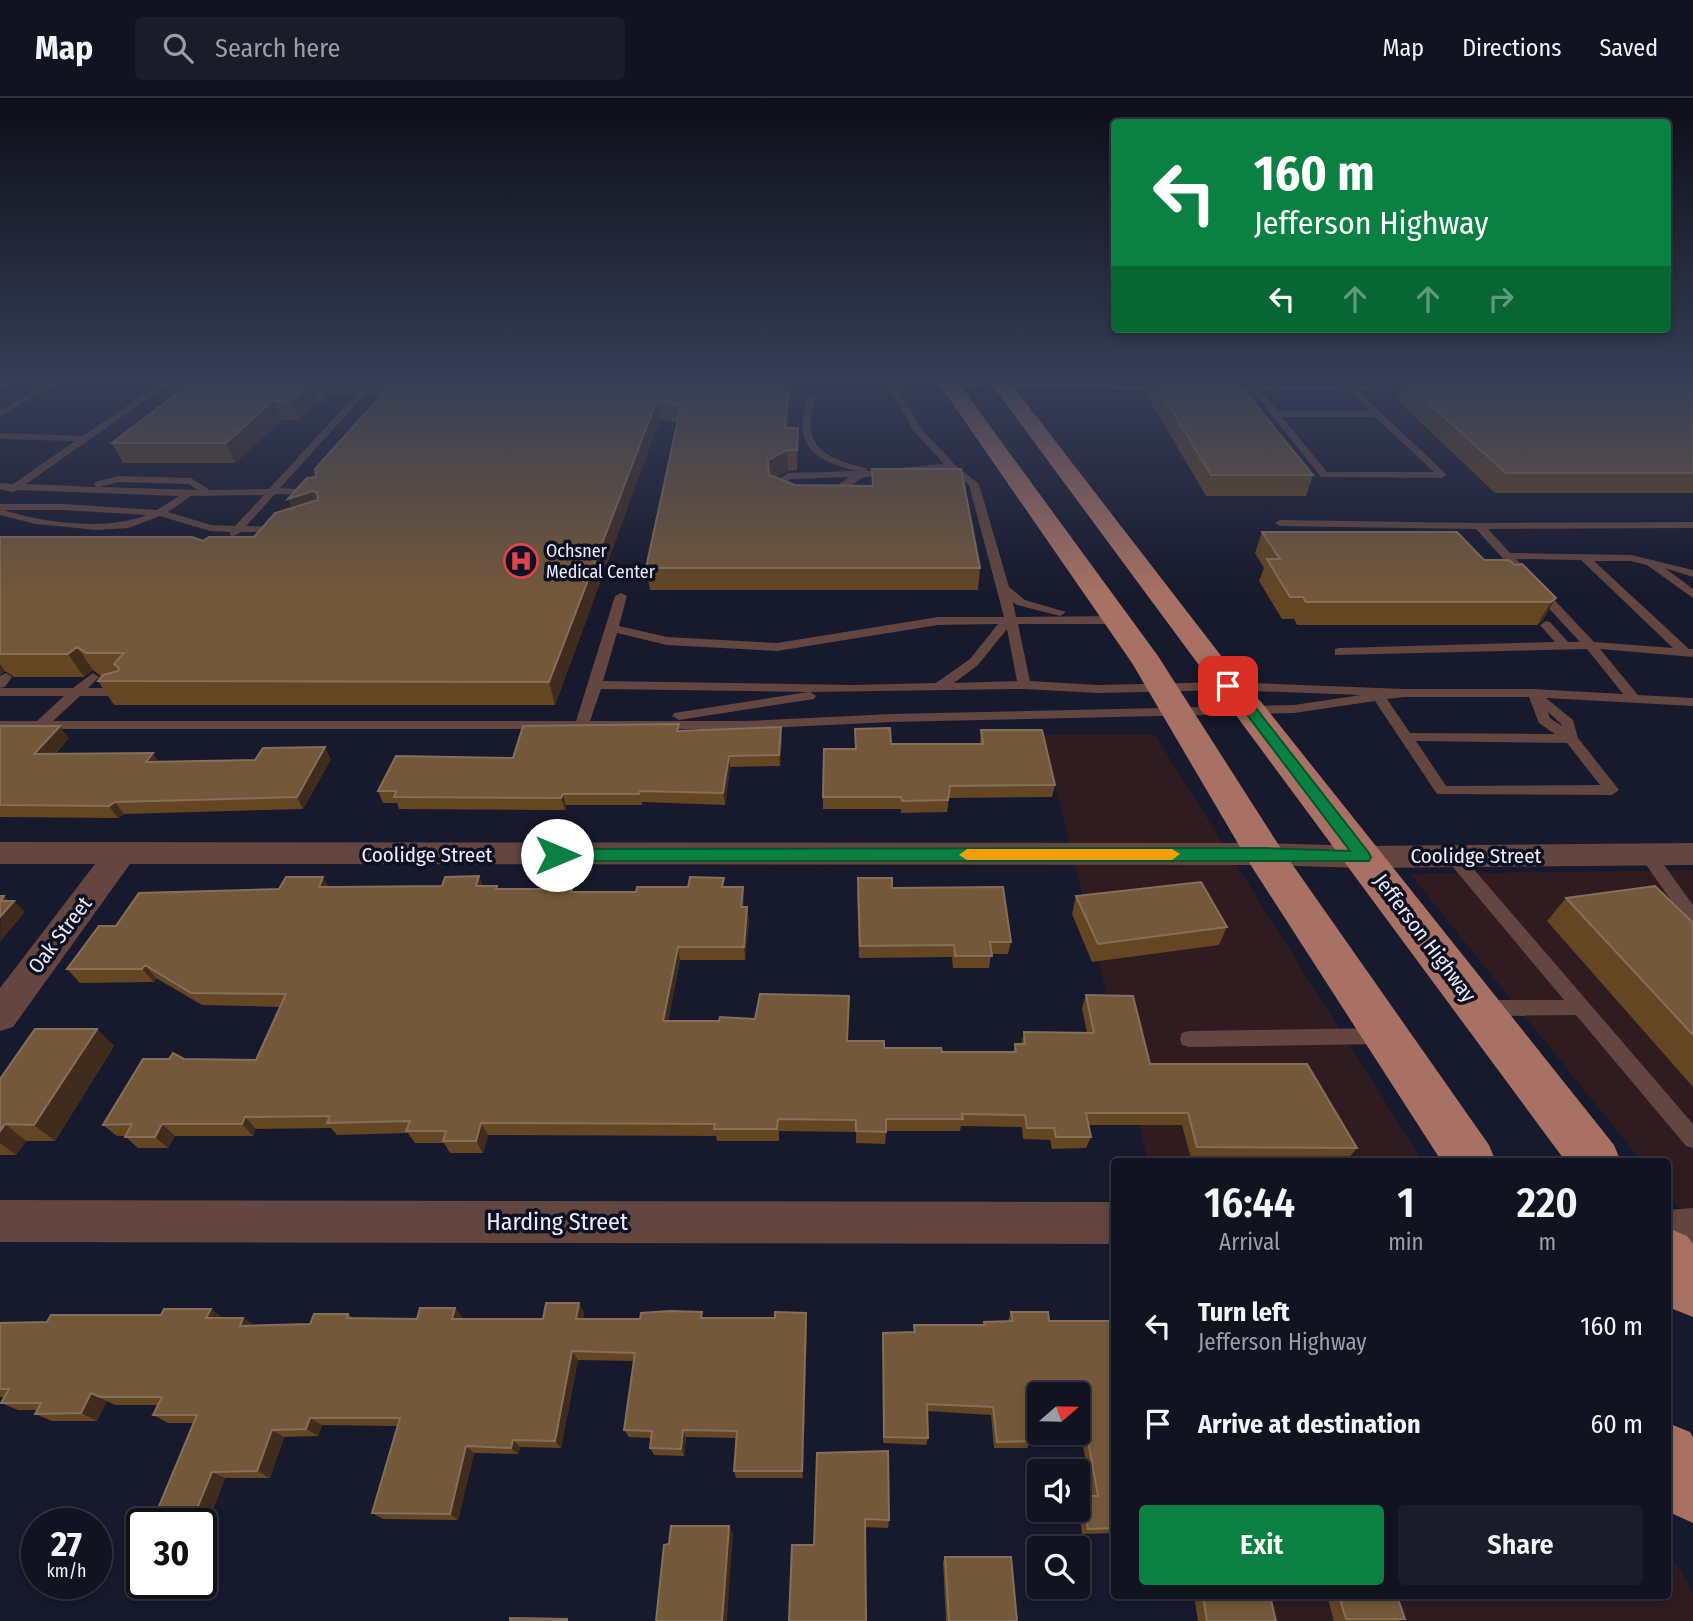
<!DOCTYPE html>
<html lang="en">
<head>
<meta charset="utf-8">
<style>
  :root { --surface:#111321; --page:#1a1c2a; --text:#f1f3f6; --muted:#9c9ea5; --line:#30323f; --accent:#0b8043 }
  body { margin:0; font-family:"Fira Sans Condensed",sans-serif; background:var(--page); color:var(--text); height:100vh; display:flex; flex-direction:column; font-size:26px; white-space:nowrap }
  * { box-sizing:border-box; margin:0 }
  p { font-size:23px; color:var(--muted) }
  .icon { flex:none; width:38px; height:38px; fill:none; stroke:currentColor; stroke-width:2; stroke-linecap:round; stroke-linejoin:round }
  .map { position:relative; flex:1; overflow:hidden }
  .side { position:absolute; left:1111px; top:1060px; width:560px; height:441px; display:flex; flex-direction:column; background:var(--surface); border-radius:7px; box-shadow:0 4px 10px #0003,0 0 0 2px var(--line) }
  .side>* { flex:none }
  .hud { position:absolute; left:1111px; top:21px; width:560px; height:214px; border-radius:7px; box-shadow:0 4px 10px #0003,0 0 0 2px var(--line); background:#0b8043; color:#fff; overflow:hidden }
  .needle { width:46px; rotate:70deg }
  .tools { position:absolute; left:1027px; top:1284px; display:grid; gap:14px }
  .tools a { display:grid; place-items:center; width:63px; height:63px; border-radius:7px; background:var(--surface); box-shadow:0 4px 10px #0003,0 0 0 2px var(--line); font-size:35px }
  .speed { position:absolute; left:21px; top:1410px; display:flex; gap:14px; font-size:35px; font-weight:700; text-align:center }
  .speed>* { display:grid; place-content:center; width:91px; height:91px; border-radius:50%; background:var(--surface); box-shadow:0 4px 10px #0003,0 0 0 2px var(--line); line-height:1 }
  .speed small { font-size:18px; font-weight:400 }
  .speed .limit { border:4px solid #111; border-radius:10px; background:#fff; color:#111 }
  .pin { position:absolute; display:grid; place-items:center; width:60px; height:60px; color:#fff; margin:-30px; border-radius:14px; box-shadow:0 4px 10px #0006 }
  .me { position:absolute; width:77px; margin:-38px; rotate:90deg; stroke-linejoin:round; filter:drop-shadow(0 0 5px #0008) }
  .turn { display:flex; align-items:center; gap:24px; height:147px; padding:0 28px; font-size:32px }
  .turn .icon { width:91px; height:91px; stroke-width:2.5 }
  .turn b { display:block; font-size:49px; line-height:60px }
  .lanes { display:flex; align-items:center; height:66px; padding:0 28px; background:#0003; justify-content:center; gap:35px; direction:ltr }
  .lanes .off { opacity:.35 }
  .eta { display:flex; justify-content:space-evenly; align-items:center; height:119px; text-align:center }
  .eta b { font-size:42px; font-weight:600; line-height:49px }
  .primary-button { display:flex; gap:14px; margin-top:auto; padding:14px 28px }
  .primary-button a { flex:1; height:80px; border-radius:7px; background:var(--accent); color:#fff; font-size:28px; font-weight:600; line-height:80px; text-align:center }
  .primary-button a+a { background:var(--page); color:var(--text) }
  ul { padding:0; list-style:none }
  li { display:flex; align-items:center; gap:21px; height:98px; padding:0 28px }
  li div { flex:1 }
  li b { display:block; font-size:26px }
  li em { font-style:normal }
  header { display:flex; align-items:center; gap:42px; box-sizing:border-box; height:98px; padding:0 35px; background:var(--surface); border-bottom:2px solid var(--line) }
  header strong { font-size:33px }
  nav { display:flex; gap:38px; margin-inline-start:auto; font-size:24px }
  .search { width:490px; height:63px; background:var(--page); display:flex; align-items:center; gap:18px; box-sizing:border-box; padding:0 24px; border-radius:7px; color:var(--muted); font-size:26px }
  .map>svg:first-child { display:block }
</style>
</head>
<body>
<header>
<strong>Map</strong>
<div class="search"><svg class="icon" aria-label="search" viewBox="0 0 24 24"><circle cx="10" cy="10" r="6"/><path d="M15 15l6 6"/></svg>Search here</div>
<nav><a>Map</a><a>Directions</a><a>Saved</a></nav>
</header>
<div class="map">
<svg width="1693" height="1523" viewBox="0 0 1693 1523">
  <rect width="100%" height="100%" fill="#17192c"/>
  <path fill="#2e1c20" d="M1043 637H1155L1423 1064H1148Z
    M1693 772V1128L1668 1096V1064H1642L1410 776Z
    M1668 1454 1693 1494V1523H1262L1255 1498H1668Z"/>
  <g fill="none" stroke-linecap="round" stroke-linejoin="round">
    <path fill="#62463f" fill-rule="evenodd" d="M52 283H62L0 318V312Z
      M163 283H173L26 386 97 389 93 386 95 384 118 378 191 380 210 392 269 391 368 283H377L280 390 316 392 321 395 319 397 275 396 246 428 278 429 282 430V434H241L234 438 230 437V434L210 433 160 418 128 430 97 432 36 426 0 417V406H63L157 412 179 398 18 392 12 394 0 391V385L13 386 75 343 0 341V335L83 338ZM118 384 189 386 197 392 99 389ZM264 397 235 428 211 427 168 414 191 398ZM4 412H63L146 417C109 433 42 425 4 412Z
      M886 283H894L920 329 954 366 979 386 1009 489 1025 502 1066 514 1060 518 1017 507 1013 504 1016 519 1117 518 1123 522 1117 526H1018L1030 583 1098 587 1228 584 1404 591H1533L1623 596 1587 551 1335 557V551L1339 550 1555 544 1540 527 1546 523 1550 524 1568 544H1580L1476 431 1280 428 1275 425 1280 422 1479 425 1693 424V430L1488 431 1510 455 1631 457 1693 472V479L1665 470 1693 491V500L1647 467 1631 463H1594L1689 551H1693V559L1600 551 1638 597 1693 600V608L1546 600 1573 622 1578 640 1619 692 1612 697 1437 696 1375 603 1294 615 891 624 746 631H0V623H37L64 598H0V590H73L93 575 99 579 88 590H125L132 594 125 598H80L53 623H576L615 498 621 495 627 498 619 528 667 539 777 545 938 519H1004L969 387 949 371 864 379 826 402 822 401V397L850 379 791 381 778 388 780 398 772 396 768 387 789 375 857 373C811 362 792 346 808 298L812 296 816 298C800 347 821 359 866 370L867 373 944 366 913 332ZM1516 461 1581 462 1673 550 1594 544ZM998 526 970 561 936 585 853 587 603 583 617 535 667 547 777 553 938 527ZM1007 531 1017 583 954 585 978 567ZM601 591 808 594 674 615 672 618 679 622 814 601 816 598 810 594 1024 591 1098 595 1228 592 1361 597 1294 607 891 616 746 623H590ZM1404 599H1529L1539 625 1555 636 1410 635 1387 601ZM1548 614 1561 626 1562 628 1550 620ZM1416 643 1567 645 1600 687 1446 688Z
      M983 283 1166 288 1170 290 1166 292 1024 290 1000 286 951 291 947 289Z
      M1211 283H1380L1394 291 1390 293H1358L1447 377 1442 380 1321 379 1253 293H1223L1219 291 1223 289H1249V286ZM1255 286H1374L1378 289 1349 287 1258 289ZM1261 293H1349L1370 313H1278ZM1282 319H1375L1434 374H1327Z
      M6 575 12 579 5 589 0 590V578Z
      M1648 751 1654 753 1693 807V826L1687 825 1642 761 1640 757 1642 753Z
      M1453 752 1459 754 1693 1026V1050L1686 1048 1576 917 1485 918 1479 915 1476 910 1479 905 1485 902H1564L1447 762 1445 758Z
      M1383 930 1390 932 1392 938 1390 944 1383 946 1189 949 1182 947 1180 941 1182 935 1189 933Z"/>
    <path fill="#62463f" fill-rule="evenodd" d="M0 744 1264 745 1363 748 1693 745V767L1363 770 1264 767 130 766 13 929 0 933V890L95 766H0Z
      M0 1102 1115 1104V1146L0 1144Z
      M1693 1110V1154H1668V1112Z"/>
    <path fill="#895e53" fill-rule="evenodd" d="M0 283H17L0 293Z"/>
    <path fill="#a87163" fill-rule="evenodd" d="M937 283H957L1158 558 1278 746 1489 1047 1496 1064H1442L1250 766 1132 565Z
      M989 283H1009L1239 581 1262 605 1614 1047 1621 1064H1566Z
      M1668 1130 1687 1138 1693 1146V1219L1673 1211 1668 1203Z
      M1668 1325 1690 1334 1693 1339V1425L1671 1415 1668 1411Z"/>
  </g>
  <path fill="#644623" d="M167 283H799L790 296 788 330 798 349 797 372 788 373 775 379 795 387 872 388V371L980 470 978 492H650L646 470 677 325 660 321 555 607H114L98 583 102 579 93 572 84 579H14L5 573 0 577V439L203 443 254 439 292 410 381 298H367L363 286 351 298H331L326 303H318L299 322H282L235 365H123L112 345 174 298Z
    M1147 283H1210L1313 377 1306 398H1206L1145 294Z
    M1404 283H1693V395H1495L1397 302Z
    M1262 434 1484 462 1556 500 1542 523 1537 527H1297L1294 521H1282L1259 483 1264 470 1255 455Z
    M0 628 69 640 55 656 153 655 158 664 331 661 303 711 124 716 118 720 0 719Z
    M981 632 1055 687 1052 699 949 700 947 714 901 715V711H823V699L856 651 891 646H980Z
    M680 633 782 641 780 668 730 669 725 707 642 704V707H566L565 712 399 711 397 705H383L378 693 513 660Z
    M497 788 498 791H572L573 794H636L725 789H743L744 803V809H747L749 822 745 862H680L668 923H719L755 921 849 898 847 943 884 950 942 954H1013L1015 946H1021L1024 934 1087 935 1082 910 1086 897 1150 966 1357 1050 1348 1061H1191L1182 1027H1088L1091 1039 1086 1050 1052 1051 1050 1042 1023 1041 1022 1029 961 1028 960 1033H886L885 1046 856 1045V1034L779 1033V1043H717L716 1038 488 1037 483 1055H450L444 1045H415L408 1035 337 1037 331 1030 256 1031 253 1038H175L168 1050H138L125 1038H117L103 1027 184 961 256 962 281 909 202 907 156 880 154 884 80 885 67 871 116 828 279 791 329 789Z
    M892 790 1011 844 1008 856H991L989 870H953L952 859 859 860 857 792Z
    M1076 798 1227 829 1219 847 1092 864 1072 816Z
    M1566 800 1693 825V989L1547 823Z
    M97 931 114 948 55 1043H26L16 1057H0V981Z
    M455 1210 462 1219V1221H543L584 1214 583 1221H640L704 1220 807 1223 803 1380H736L734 1373 736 1340 686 1339 684 1358 654 1357 650 1350 651 1340 629 1339 624 1332 634 1263 578 1262 561 1350 520 1349 518 1356 474 1355 458 1422 383 1421 372 1415 398 1328 322 1327 318 1338 284 1339 270 1380H225L206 1430H201V1426H156L152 1425 194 1325H168L153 1317 158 1307H115L107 1303 97 1323H52L35 1316 37 1312H18L1 1305 4 1299H0V1225L223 1220H243L253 1227 310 1226 348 1216 353 1220 417 1221Z
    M1011 1214 1049 1223H1115V1330H1113L1115 1339V1435L1082 1436 1078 1403 1082 1398H1092L1082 1342 1031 1343 1027 1350H994L991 1317 927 1313 928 1340 926 1347 883 1345V1235L913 1234 914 1227H983L984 1224 1008 1223Z
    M817 1355 889 1422 888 1430 865 1429 814 1447Z
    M945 1459 1017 1523H946L943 1464Z
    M1194 1498H1270L1276 1523H1198Z
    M1327 1498H1397L1405 1521 1399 1523H1334Z"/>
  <path fill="#3f2c1d" d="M320 283H325L331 298 326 303 319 284Z
    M345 283H362L363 286 351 298Z
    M789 283H799L790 296 786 350 785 330Z
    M311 284 318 303 299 322 291 303Z
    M274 302 282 322 235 365 226 345Z
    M657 302 660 321 555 607 549 584Z
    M798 330V349L797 372V352Z
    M787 352 788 373 769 383 768 362Z
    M313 393 322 414 297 422 288 401Z
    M1556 500 1542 523 1537 527 1551 504Z
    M77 549 93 572 84 579 68 556Z
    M0 566 5 573 0 577Z
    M60 628 69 640 43 668 34 656Z
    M781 629 782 641 780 668 779 657Z
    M325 649 331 661 303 711 297 699Z
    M153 655 161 667 146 664Z
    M729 658 730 669 725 707 723 695Z
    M563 696 566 707 565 712 561 700Z
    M115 704 124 716 118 720 109 708Z
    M479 778 485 792 476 788Z
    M323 779 331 792 319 789Z
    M743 789 744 803 742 822 741 809Z
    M4 798 12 806 14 803 25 814 0 844 1 803Z
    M747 809 749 822 745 862 744 849Z
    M678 849 680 862 666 936 663 923Z
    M145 867 156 880 154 884 142 871Z
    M97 931 114 948 55 1043 34 1027Z
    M245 1019 256 1031 253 1038 242 1026Z
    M481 1025 488 1037 483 1055 476 1043Z
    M5 1026 26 1043 16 1057 0 1045V1033Z
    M162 1026 175 1038 168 1050 155 1039Z
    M579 1205 584 1214 582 1229 576 1221Z
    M455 1210 462 1219 459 1230 452 1221Z
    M211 1211 223 1220H206Z
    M806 1215 807 1223 803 1380 802 1373Z
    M243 1220 255 1229 240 1228Z
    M572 1253 578 1262 561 1350 555 1343Z
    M91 1295 107 1303 97 1323 81 1315Z
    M310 1320 322 1327 318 1338 306 1331Z
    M272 1332 284 1339 270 1380 257 1373Z
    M683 1332 686 1339 684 1358 681 1351Z
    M513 1342 520 1349 518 1356 511 1350Z
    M466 1348 474 1355 458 1422 450 1416Z
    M212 1374 225 1380 206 1430 201 1429V1426L191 1425Z
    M729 1428 733 1436 727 1523H722Z"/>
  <path fill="#73583a" stroke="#866f59" stroke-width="2" fill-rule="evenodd" d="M193 283H320L319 284H311L291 303 274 302 226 345H112Z
    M394 283H789L785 330H798L797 352H787L768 362 769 377 795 387 873 388 872 371H961L980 470H646L681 308 657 302 549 584 98 583 103 577 118 573 119 570 114 566 124 555H86L77 549 68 556H0V439H192L203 443 209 439H254L275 415 318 402V395L313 393 288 401 307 380 316 379 315 371Z
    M1154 283H1210L1212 285H1238L1313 377H1211Z
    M1404 283H1693V375H1506Z
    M1262 434H1457L1484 462H1509L1515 467 1522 466 1556 500 1551 504H1306L1303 499H1290L1267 461H1280Z
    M679 626 677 633 781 629 779 657 729 658 723 695 640 693 639 696H563L561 700 394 699 396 693H378L396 658 513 660 523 628Z
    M0 628H60L34 656 153 655 146 664 255 662 263 650 325 649 297 699 115 704 109 708 0 707Z
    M890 630 891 646H983L981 632H1042L1055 687 950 688 948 702 902 703 901 699H823L824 651H856L855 631Z
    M479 778 476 788H497L496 791H572L571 794H636L637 789H688L690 779 724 780 722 789H743L741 809H747L744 849H678L663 923H719L720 919 755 921 760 896 849 898 847 943H884V950H941L942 954H1016L1015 946H1025L1024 934 1094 935 1086 897 1133 898 1150 966H1307L1357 1050 1197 1049 1188 1015H1086L1091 1039H1056L1054 1030H1027L1025 1017 962 1016 963 1021H886V1034L856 1033V1022L778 1021 777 1031H714L715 1026 481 1025 476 1043H443L446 1033H406L410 1023 327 1025 330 1018 245 1019 242 1026H162L155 1039H125L132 1026 103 1027 143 961H169L173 955 184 961 256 962 286 896 191 895 145 867 142 871H67L99 828H116L139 795 279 791 286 779H323L319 789H337L442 788 445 779Z
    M858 780H892V790L1003 789 1011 844H990L992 858H955L954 847 860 848Z
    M1201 784 1227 829 1098 846 1076 798Z
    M1655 788 1693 825V937L1566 800Z
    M0 798H4L1 803H14L0 819Z
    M35 931H97L34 1027 5 1026 0 1033V981Z
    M546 1205H579L576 1221H640L641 1215 670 1213 702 1214 701 1220H775V1214L806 1215 802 1373H734L737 1333 683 1332 681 1351 650 1350 652 1333 624 1332 635 1255 572 1253 555 1343 513 1342 511 1350 466 1348 450 1416 372 1415 400 1320H310L306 1331 272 1332 257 1373 212 1374 191 1425H152L197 1317H153L162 1299H100L91 1295 81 1315 35 1316 41 1305H1L9 1291H0V1225L47 1224 51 1217H161L164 1211H211L206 1220H243L240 1228 310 1226 314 1216H348L347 1220 417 1221 420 1210H455L452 1221H543Z
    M1011 1214H1048L1049 1223H1115V1323H1112L1115 1339V1430L1088 1431 1082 1398H1098L1087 1336H1031V1343L997 1344 993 1309 927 1306 928 1340 884 1339 883 1235 915 1234 914 1227H985L984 1224 1013 1223ZM1040 1297H1078V1335H1040Z
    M888 1353 889 1422 865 1421 866 1523H789L792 1447H814L817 1355Z
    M671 1428H729L722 1523H656L664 1447 669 1446Z
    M945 1459H1011L1017 1523H949Z
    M1203 1498H1270L1276 1523H1207Z
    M1339 1498H1397L1405 1521H1346Z
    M510 1520 567 1521V1523H510Z"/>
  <linearGradient id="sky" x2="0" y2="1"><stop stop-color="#0d0e18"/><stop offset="0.57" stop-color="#363e56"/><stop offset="1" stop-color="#363e56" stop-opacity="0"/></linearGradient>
  <rect width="1693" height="496" fill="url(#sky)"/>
  <path fill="#0b8043" stroke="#07532c" stroke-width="2" d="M1228 584 1232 585 1255 609 1369 755 1371 759 1369 763H557L549 757 557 751 1264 750 1350 753 1245 614 1223 590 1221 588Z"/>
  <path fill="#f59e0b" d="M967 751H1172L1180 756 1172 762H967L959 757Z"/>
  <defs>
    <g id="hospital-ring" transform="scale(1.75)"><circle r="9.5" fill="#0f1022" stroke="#e0444e" stroke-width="1.5"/><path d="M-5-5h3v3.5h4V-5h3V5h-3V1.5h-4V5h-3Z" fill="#e0444e"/></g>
  </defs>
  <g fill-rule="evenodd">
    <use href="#hospital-ring" x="521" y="463"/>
  </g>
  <g text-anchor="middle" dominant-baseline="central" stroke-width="7" stroke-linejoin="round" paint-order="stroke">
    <g font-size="18" fill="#ebedfb" stroke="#0f1022" text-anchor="start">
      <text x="546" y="453">Ochsner<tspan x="546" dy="21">Medical Center</tspan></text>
    </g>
    <g font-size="21" fill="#ebedfb" stroke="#0f1022">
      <text x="427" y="757">Coolidge Street</text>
      <text x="1476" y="758">Coolidge Street</text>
      <text transform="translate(60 837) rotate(-53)">Oak Street</text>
      <text transform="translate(1425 840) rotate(53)">Jefferson Highway</text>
    </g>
    <g font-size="24" fill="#ebedfb" stroke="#0f1022">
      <text x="557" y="1124">Harding Street</text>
    </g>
  </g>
</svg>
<div class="tools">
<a><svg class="needle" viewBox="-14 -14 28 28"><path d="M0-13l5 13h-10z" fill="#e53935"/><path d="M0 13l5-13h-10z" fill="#9c9ea5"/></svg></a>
<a><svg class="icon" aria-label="sound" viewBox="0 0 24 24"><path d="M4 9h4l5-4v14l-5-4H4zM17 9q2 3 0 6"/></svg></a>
<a><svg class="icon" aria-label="search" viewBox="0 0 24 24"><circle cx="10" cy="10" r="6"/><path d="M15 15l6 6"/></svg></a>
</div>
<div class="speed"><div>27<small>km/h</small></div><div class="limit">30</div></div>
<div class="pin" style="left:1228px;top:588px;background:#d93025"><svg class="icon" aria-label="arrive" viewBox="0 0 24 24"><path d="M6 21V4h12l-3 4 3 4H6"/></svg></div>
<svg class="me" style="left:557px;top:757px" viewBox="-20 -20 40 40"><circle r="19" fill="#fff"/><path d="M0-13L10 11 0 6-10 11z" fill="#0b8043"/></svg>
<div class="hud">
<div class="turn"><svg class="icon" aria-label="left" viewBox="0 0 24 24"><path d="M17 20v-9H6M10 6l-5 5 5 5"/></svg><div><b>160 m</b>Jefferson Highway</div></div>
<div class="lanes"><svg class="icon" aria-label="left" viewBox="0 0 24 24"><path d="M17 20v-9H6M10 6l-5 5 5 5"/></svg><svg class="icon off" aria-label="ahead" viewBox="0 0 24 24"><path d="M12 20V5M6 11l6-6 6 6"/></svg><svg class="icon off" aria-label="ahead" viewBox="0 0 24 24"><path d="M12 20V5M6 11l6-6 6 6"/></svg><svg class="icon off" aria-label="right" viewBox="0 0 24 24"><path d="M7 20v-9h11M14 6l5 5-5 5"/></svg></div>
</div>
<section class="side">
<div class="eta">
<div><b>16:44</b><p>Arrival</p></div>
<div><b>1</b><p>min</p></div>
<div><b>220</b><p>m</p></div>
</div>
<ul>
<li><svg class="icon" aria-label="left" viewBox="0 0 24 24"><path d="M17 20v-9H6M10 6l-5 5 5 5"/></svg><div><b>Turn left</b><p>Jefferson Highway</p></div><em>160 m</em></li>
<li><svg class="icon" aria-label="arrive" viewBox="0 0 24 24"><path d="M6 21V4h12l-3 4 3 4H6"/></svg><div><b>Arrive at destination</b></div><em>60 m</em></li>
</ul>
<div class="primary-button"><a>Exit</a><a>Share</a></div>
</section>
</div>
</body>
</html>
